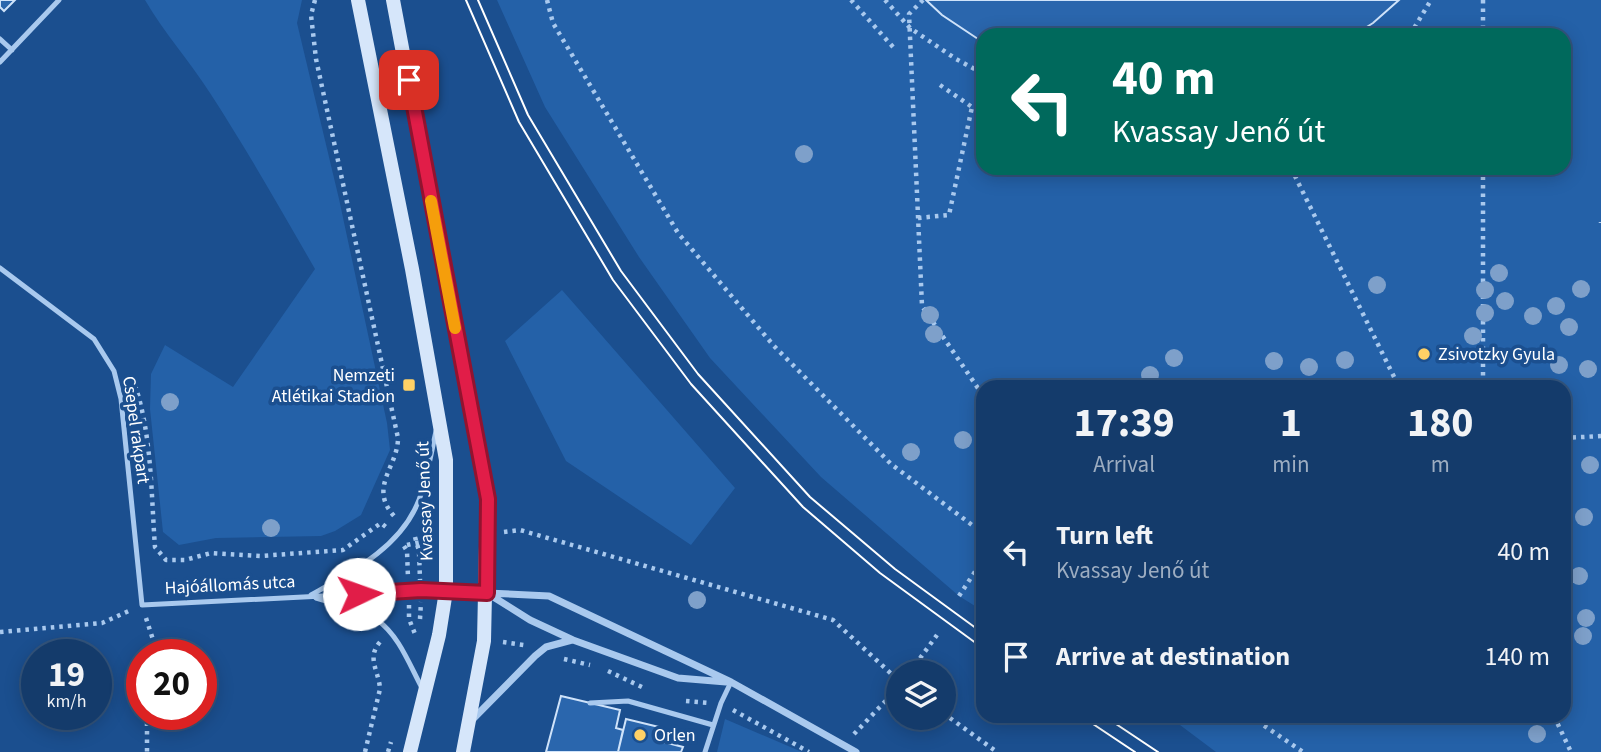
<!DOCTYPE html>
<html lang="en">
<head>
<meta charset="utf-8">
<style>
  :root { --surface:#143b6b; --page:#1d4271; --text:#f1f3f6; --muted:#9dadc1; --line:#33557e }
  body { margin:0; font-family:"Source Sans 3",sans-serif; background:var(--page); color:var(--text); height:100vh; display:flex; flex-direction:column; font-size:26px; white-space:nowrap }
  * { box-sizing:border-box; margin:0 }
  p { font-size:23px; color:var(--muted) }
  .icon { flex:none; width:38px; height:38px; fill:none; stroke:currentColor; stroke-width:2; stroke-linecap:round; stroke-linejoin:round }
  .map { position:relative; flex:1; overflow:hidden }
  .sheet { position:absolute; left:976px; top:380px; width:595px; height:343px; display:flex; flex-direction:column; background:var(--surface); border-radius:21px; box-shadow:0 4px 18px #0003,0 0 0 2px var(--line) }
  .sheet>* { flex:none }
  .hud { position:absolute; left:976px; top:28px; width:595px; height:147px; border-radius:21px; box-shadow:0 4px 18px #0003,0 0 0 2px var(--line); background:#00695c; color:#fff; overflow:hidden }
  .buttons { position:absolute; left:886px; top:660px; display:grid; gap:14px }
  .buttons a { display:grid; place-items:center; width:70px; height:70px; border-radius:50%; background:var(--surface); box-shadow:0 4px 18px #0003,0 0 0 2px var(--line); font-size:35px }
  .speed { position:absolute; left:21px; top:639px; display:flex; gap:14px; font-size:35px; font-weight:700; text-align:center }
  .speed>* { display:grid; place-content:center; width:91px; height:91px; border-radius:50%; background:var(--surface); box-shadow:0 4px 18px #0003,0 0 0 2px var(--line); line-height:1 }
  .speed small { font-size:18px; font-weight:400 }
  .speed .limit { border:10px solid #d22; background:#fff; color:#111 }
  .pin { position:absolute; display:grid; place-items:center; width:60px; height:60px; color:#fff; margin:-30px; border-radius:14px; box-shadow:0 4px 10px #0006 }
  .me { position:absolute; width:77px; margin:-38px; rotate:87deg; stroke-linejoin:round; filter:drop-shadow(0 0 5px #0008) }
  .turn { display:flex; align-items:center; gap:24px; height:147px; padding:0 21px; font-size:32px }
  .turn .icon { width:91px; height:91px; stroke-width:2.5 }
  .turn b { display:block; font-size:49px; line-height:60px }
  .eta { display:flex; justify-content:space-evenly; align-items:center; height:119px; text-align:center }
  .eta b { font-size:42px; font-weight:700; line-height:49px }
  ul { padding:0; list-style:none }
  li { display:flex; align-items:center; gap:21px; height:105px; padding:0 21px }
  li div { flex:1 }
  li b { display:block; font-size:26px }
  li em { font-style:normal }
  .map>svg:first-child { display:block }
</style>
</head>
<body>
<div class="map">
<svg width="1601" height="752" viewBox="0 0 1601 752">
  <rect width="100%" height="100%" fill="#1b4f8f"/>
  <path fill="#2461a8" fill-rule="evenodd" d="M145 0H302L297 23 339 199 387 423 390 450 361 515 335 531 321 536 216 538 179 545 163 532 150 409 151 374 165 345 233 387 315 269C281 210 247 150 210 93 189 60 164 33 145 0Z
    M497 0H1601V752H1216L1168 716H1564V387H984L983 611 959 596 821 477 710 358 639 257 545 107ZM984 35H1564V168H984Z
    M562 290 735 488 691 545 566 461 505 341Z
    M725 719 802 752H717Z"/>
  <path fill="#2a66ad" stroke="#cfe3fa" stroke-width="2" d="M0 0H15L4 11 0 7Z
    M926 0H1399L1373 23 1354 35H984V43L942 15Z
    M561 696 620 710 616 728 623 730 618 752H546Z
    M626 719 659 727 656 740 683 747 681 752H618Z"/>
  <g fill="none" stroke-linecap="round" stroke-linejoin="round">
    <path stroke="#a9c9ee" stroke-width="4.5" stroke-dasharray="3.5 5" stroke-linecap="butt" d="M315 0 311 15 316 59 398 438C398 467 368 487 394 516
      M547 0 553 23 678 233 774 346 891 464 984 534
      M851 0 893 47
      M885 0 910 28 956 59 984 74
      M923 0 909 14 922 306 984 397
      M1483 0V35
      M1410 35 1431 0
      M940 85 972 107 984 112
      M1291 168 1399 387
      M1483 168V387
      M918 218 949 215 972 107
      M1601 222V223
      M135 385C152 436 151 493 155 547L166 560H185L211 553 261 556 343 550 381 523 386 527
      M1564 438 1601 436
      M504 532 520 530 833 620 898 680
      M415 537 419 551 420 580
      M407 545 430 540
      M404 546 407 551 408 578
      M959 596 984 558
      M409 605V619L415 634
      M146 618 156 649 155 654
      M420 619 421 602
      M0 632 102 623 131 610
      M503 642 524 645
      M564 659 590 665
      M608 671 644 688
      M910 672 937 635
      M686 701 709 703
      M733 710 809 752
      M943 713 997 752
      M147 714V752
      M1250 716 1303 752
      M1554 716 1571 752
      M854 734 898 688
      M365 752 380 689C379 671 366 658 380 642
      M388 752 391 742"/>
    <path stroke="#a9c9ee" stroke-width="5" d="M0 39 12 50
      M0 62 59 0
      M0 268 94 339 114 371 121 399 142 605 421 591 482 592
      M311 595C352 572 401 547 419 500 427 478 431 454 436 431
      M316 598C336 604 359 608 377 620 399 635 410 666 422 688
      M590 703 628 701 713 725
      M705 752 721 703 731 682"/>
    <path stroke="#a9c9ee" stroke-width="7" d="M487 593 549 596 731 682 856 752
      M487 593 530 620 573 640 678 678 726 682
      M471 721 535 656 546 647 572 640"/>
    <path stroke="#d6e6fa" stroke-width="14" d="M358 0 412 269 446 460V591L439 635 410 752
      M393 0 487 499 484 641 463 752"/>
    <path stroke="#fff" stroke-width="2" d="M466 0 519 122 613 280 691 384 803 507 880 573 984 649
      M478 0 528 115 621 271 698 374 810 497 895 569 984 634
      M1081 716 1135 752
      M1104 716 1158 752"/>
  </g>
  <g fill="#7ea0ca">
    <circle cx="804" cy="154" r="9"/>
    <circle cx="1499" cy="273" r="9"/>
    <circle cx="1377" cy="285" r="9"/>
    <circle cx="1581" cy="289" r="9"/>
    <circle cx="1485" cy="290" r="9"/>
    <circle cx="1505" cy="301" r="9"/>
    <circle cx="1556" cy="306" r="9"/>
    <circle cx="1485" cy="313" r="9"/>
    <circle cx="930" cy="315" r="9"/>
    <circle cx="1533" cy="316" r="9"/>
    <circle cx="1569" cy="327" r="9"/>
    <circle cx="934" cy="334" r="9"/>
    <circle cx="1473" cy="336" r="9"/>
    <circle cx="1174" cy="358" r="9"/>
    <circle cx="1345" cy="360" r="9"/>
    <circle cx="1274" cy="361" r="9"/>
    <circle cx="1559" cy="365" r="9"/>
    <circle cx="1309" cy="367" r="9"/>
    <circle cx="1588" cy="369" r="9"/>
    <circle cx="1150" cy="375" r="9"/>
    <circle cx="170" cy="402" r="9"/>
    <circle cx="963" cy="440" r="9"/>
    <circle cx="911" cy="452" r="9"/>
    <circle cx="1590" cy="465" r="9"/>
    <circle cx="1584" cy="517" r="9"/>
    <circle cx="271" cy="528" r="9"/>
    <circle cx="1579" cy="576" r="9"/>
    <circle cx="697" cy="600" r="9"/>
    <circle cx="1586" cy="618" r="9"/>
    <circle cx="1583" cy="636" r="9"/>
    <circle cx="1537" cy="734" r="9"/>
  </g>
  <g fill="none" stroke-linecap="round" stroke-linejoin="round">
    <g stroke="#92132f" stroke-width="18">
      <path id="route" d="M359 594 421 590 487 593 488 499 409 80"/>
    </g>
    <use href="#route" stroke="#e11d48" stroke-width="12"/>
    <path stroke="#f59e0b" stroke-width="12" d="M431 201 455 328"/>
  </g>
  <g fill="#ffd166" stroke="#1b4f8f" stroke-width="2.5">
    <circle cx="1424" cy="354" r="7"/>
    <rect x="402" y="378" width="14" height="14" rx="3.5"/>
    <circle cx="640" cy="735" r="7"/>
  </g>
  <g text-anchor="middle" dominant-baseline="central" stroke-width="7" stroke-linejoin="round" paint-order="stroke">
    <g font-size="18" fill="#fff" stroke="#1b4f8f" text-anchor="start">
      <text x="1438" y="354">Zsivotzky Gyula</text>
      <text x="395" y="375" text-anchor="end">Nemzeti<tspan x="395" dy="21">Atlétikai Stadion</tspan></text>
      <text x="654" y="735">Orlen</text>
    </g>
    <g font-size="18" fill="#fff" stroke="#1b4f8f">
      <text transform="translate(136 430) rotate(82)">Csepel rakpart</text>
      <text transform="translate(425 501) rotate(-92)">Kvassay Jenő út</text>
      <text transform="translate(230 585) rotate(-3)">Hajóállomás utca</text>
    </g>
  </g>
</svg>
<div class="buttons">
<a><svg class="icon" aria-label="layers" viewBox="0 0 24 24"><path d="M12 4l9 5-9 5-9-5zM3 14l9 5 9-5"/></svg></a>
</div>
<div class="speed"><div>19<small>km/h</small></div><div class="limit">20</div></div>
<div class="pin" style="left:409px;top:80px;background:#d93025"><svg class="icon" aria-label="arrive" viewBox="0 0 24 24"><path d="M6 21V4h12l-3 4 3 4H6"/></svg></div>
<svg class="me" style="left:359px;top:594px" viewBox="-20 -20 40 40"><circle r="19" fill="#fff"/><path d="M0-13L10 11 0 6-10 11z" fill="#e11d48"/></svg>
<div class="hud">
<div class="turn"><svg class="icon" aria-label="left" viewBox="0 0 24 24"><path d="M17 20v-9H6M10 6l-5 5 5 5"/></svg><div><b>40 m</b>Kvassay Jenő út</div></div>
</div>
<section class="sheet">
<div class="eta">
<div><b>17:39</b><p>Arrival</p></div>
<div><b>1</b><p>min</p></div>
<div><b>180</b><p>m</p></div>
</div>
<ul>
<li><svg class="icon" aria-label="left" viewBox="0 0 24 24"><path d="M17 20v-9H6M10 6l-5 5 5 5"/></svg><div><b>Turn left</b><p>Kvassay Jenő út</p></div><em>40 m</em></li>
<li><svg class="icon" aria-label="arrive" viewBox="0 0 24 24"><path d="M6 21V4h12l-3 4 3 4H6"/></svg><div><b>Arrive at destination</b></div><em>140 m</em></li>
</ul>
</section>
</div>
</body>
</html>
